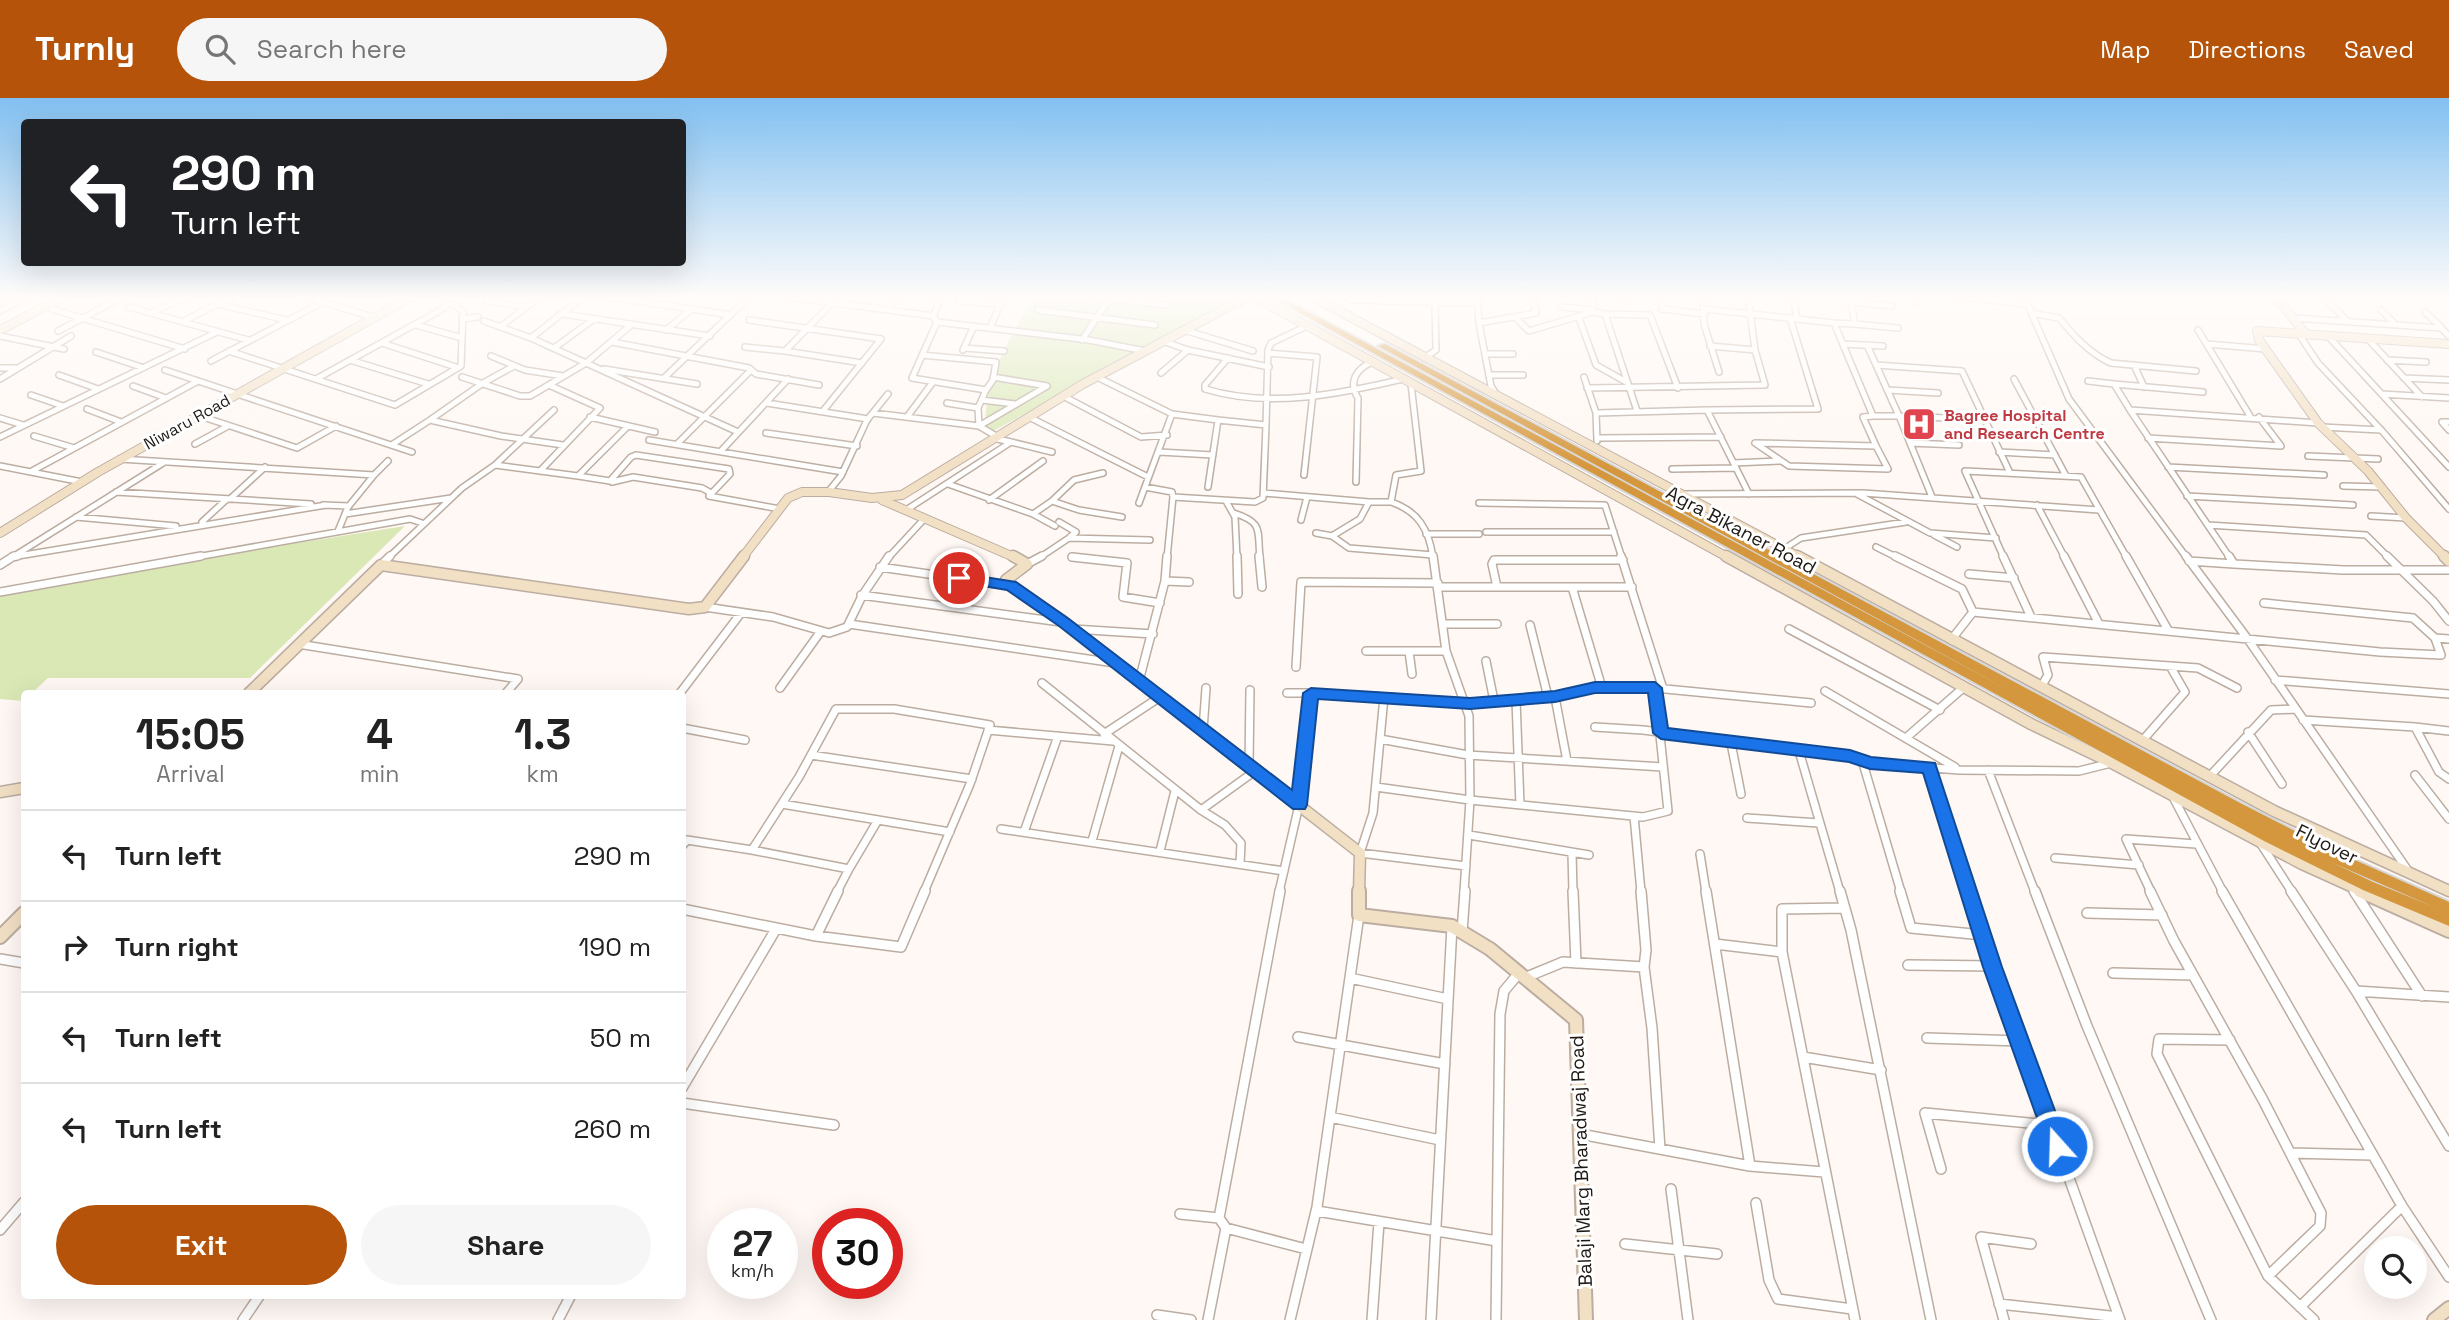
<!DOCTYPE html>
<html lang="en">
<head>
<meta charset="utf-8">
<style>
  :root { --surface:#fff; --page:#f6f6f6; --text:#222; --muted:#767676; --line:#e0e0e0; --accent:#b45309 }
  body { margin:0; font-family:"Space Grotesk",sans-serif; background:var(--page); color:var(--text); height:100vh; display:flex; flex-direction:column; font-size:26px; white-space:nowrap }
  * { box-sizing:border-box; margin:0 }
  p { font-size:23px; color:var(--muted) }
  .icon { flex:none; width:38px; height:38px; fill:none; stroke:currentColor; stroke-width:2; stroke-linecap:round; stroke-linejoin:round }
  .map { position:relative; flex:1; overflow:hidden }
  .side { position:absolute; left:21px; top:592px; width:665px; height:609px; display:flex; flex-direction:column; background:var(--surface); border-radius:7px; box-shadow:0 7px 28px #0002 }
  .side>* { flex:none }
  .banner { position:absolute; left:21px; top:21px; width:665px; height:147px; border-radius:7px; box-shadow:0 7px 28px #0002; background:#202124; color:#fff; overflow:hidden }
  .tools { position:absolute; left:2364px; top:1138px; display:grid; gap:14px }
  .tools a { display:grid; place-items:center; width:63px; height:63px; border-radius:50%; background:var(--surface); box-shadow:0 7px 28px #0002; font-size:35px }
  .speed { position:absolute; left:707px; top:1110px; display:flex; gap:14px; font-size:35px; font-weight:700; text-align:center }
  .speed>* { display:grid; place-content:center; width:91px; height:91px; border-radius:50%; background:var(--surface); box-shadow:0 7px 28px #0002; line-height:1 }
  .speed small { font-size:18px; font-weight:400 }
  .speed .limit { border:10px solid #d22; background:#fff; color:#111 }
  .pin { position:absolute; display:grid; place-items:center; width:60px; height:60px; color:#fff; margin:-30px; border:4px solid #fff; border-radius:50%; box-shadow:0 2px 7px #0007 }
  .me { position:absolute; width:77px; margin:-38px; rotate:340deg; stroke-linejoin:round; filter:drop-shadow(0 0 5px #0008) }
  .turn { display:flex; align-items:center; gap:24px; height:147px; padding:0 35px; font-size:32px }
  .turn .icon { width:91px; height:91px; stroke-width:2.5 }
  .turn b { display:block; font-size:49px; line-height:60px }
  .eta { display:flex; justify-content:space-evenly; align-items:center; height:119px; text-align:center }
  .eta b { font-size:42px; font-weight:700; line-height:49px }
  .cta { display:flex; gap:14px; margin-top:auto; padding:14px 35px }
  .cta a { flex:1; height:80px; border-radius:42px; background:var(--accent); color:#fff; font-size:28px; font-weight:700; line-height:80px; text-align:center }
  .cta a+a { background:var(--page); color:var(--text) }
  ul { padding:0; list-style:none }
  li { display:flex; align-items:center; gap:21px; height:91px; padding:0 35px; border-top:2px solid var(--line) }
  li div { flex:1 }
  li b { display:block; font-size:26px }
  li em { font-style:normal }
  header { display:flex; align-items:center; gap:42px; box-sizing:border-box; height:98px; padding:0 35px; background:var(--accent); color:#fff }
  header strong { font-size:33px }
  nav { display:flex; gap:38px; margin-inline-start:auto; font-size:24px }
  .search { width:490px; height:63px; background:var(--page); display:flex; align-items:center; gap:18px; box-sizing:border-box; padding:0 24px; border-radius:38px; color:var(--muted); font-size:26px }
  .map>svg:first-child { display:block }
</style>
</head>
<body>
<header>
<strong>Turnly</strong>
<div class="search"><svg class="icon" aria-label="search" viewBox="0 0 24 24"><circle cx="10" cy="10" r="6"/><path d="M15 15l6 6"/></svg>Search here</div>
<nav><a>Map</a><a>Directions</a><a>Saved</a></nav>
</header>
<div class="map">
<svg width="2449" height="1222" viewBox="0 0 2449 1222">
  <rect width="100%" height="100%" fill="#fff8f4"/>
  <path fill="#dae8b6" d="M1034 198H1231L1235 200 986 337C981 287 1009 240 1034 198Z
    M405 428 250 580H48L32 595H24V603L0 601V492Z"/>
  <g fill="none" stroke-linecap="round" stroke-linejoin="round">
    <g stroke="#bcada2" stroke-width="8">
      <path id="street-far2" d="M305 198 375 220
        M605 198 731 217
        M783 198 933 218
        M924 198 941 200
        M942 198 933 218 937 224 912 280 986 292 978 310 979 328 1047 288 993 279
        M1092 198 1165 207
        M1343 198 1351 202 1461 205
        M1447 198 1461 205H1478
        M1477 198 1479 225 1491 288 1496 296
        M1593 198V214
        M1617 198 1628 199
        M1662 198V211L1705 216
        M1703 198 1704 226 1719 274
        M1793 198 1797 220
        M1850 198 1855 226 1834 225 1873 318H1899L1932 399
        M1917 198V205
        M1953 198 2027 206
        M2024 198 2069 301 2187 460
        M2323 198 2347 223
        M0 200 3 198
        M487 203 526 209
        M959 203 1000 206
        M1851 204 1892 208
        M832 205 785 253 862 265
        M217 206 287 222
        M45 209 185 251
        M129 209 248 242
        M1561 209 1593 212
        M1705 211 1834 225
        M886 212 897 198
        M1038 212 1155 227
        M2381 212 2395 226
        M0 213 29 198
        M153 214 187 198
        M2425 214 2441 229
        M2031 215 2059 220C2073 237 2090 256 2111 265L2196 273
        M563 216 710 238
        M1605 216 1650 217 1678 290
        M1515 219 1529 233 1593 214 1605 216 1637 313
        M1579 220 1596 267 1628 285
        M2294 220 2441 230 2449 238
        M462 221 478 219
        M749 222 881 241
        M184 223 233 198
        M484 223 531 240 738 334
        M937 224 1089 242 1145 253
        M1479 225 1536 215 1532 198
        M1855 226 1898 230
        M416 227 462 240
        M500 229 541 198
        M990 230 1004 198
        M666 232 691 212
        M1184 232 1253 253
        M2198 232 2250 318
        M58 233 125 198
        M2298 235 2318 265 2383 334 2449 411
        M0 238 64 251
        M2328 238 2449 369
        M531 240 584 198
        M2367 240 2422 299
        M1082 242 1110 200
        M1163 243 1188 252 1269 269
        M612 244 749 270 756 276 819 287
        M382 245 456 269
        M1843 246 1883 248
        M2207 246 2266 251
        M1867 247 1899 318 1947 320
        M1710 248 1755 252
        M745 249 785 253
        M554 250 594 221
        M964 250 1004 253
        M963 252 974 228
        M229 253 395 307 461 268 463 213 451 205
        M96 254 141 269
        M1268 255 1317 259 1304 377
        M1485 256H1513
        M922 257 996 264 993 282 986 292
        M491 258 525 272 563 278
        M1228 260 1205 287V291C1272 311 1336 296 1403 281
        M1424 260 1436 252 1435 205
        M350 262 428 286
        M2387 262 2426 264
        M211 263 323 204
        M1876 267 1962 273 2010 375
        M2134 267 2144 289
        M0 270H15
        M604 271 697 286
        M165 272 412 354
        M1161 275 1188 252
        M59 277 98 291
        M1489 277H1523
        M462 279 520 298H530L586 265 631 227
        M1097 279 1172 316
        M1584 279 1596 315 1597 343
        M664 280 750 198
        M2404 280 2449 282
        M0 281 71 238
        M316 281 439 213 451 205 445 198
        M2014 281 2066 378
        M2088 283 2114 286
        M1411 286 1421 373 1396 377 1391 404C1418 413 1429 431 1433 460
        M133 288 166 300
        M1587 290 1765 287 1755 252 1748 198
        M1888 292 1938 295
        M2382 296 2449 300
        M31 297 63 308
        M1063 298 1141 339 1167 337
        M982 302 1015 306
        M767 305 868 321
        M947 305 978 310
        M87 311 121 324
        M554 312 495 367 578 378
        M1707 312 1818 311 1790 220
        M2130 312 2114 286 2203 294
        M823 313 881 241
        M873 315 979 328 996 338
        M1596 315 1707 312 1749 396
        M197 317 297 350 336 328
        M1873 318 1863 319 1876 348
        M590 319 655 334
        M907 319 933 284
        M1029 319 1148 379
        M0 320 23 327
        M430 322 483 285 514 268
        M2449 324H2442L2449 332
        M1266 327 1268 252 1271 245 1307 228
        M628 328 578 378 610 383 631 359 636 357 729 371 730 376 709 398 780 411
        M2322 329 2381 332
        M766 335 857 348
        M34 338 74 350
        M0 339 217 234
        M1599 340 1721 339
        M2148 340 2281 348 2259 319
        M649 342 843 374
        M1011 344 1052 354
        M1755 345 1876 348 1888 371 1789 368Z
        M1910 345 1959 347
        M195 346 228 328
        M393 346 430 322 501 338 563 347
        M677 346 751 272
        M721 353 788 281
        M1159 354 1213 357
        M1999 354 2055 357
        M2308 358 2378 361
        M120 361 374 377 348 409 338 433
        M1734 365 1779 363
        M0 368 82 384
        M2168 369 2324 377
        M1672 371 1736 370
        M32 373 198 283
        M540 373 600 310 549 287
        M374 377 388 363
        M612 384 633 379 702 390 711 395
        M1356 384 1358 300C1348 284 1356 271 1372 264
        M948 386 1033 416 1052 403 1079 412 1122 419
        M2343 388 2382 389
        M1145 389 1172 394 1173 399
        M116 394 311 406
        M828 394 841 378 867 322 888 296
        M1264 395 1369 404
        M1682 396 1863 395 2099 412
        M1857 396 1930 435 1996 440
        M2187 398 2353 407
        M230 401 265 369
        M989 402 1043 363
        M1052 403 1074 382 1103 375
        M1226 403 1235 419 1237 460
        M1139 405 1172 316 1218 322 1208 389
        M1479 405 1605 407 1622 460
        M323 407 349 408
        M2037 407 2065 460
        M906 412 1011 344 993 340
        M1234 415C1264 425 1257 432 1260 460
        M345 416 451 400
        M1033 416 1055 428
        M2371 418 2406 420
        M76 419 176 428
        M1301 422 1307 399
        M202 424 227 401
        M1059 424 1076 434 1070 439
        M2208 427 2366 437 2389 460
        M1486 434H1614
        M1316 435 1332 438 1349 450 1433 457
        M1426 436H1479
        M1934 437 1957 449
        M1332 438 1360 421 1369 404H1391
        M1876 449 1898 460
        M1784 451 1801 440 1906 424
        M12 459 326 407
        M1072 459 1080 460
        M11 460 163 365
        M191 460 410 421 422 425
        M388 460 462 390 495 367
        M888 460 925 420
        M1039 460 1069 440 1150 442
        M1167 460 1173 399 1255 404 1263 400 1266 327 1218 322
        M2004 460 1965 373 2081 379 2127 460
        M2230 460 2130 312 2318 325"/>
    </g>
    <g stroke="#bcada2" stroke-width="10">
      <path id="street-far1" d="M1237 458 1238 496
        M1259 458 1262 489
        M1433 458 1446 553 1469 618 1470 702 1464 794
        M1621 458 1663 591
        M1895 458 1962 491 1973 514
        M2003 458 2031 519
        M2064 458 2098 524
        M2126 458 2168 532
        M2186 458 2247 540 2409 774
        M2387 458 2433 503 2449 523
        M12 459 17 458
        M1072 459 1127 465 1123 499 1160 505
        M2189 463 2234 466 2229 458
        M1027 466 1042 458
        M2234 466 2343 472H2449
        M0 467 14 458
        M381 467 390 458
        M880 469 1011 488
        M1969 476 2014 480
        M1165 483 1189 484
        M1439 489H1632
        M1497 489 1492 466 1494 462H1623
        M1572 489 1602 590
        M0 494 201 458
        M861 497 1061 524
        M2264 505 2413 520 2435 540
        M705 509 773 519 829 535 847 529 862 498 889 458
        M849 526 1115 565
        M1443 526H1497
        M1530 527 1548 599
        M1073 531 1153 536
        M1789 531 1940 612
        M1951 542 1973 514 2380 554 2441 557 2435 540 2449 541
        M298 546 518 581 506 595
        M1366 553H1446
        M1409 553 1412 576
        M1486 563 1494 603
        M1296 569 1301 484 1438 485
        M2275 582 2449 596
        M1139 583 1165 483 1167 458
        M1042 585 1201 712 1255 673
        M2041 589 2048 577 2043 559 2198 570 2237 590
        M780 590 821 533
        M1825 593 1955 669
        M680 595 741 515
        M1287 595H1311
        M1555 599 1567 663
        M1516 602 1520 707
        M2303 622 2415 629 2439 674 2449 681
        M1595 629 1643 632 1850 658 1870 665 1959 672 2079 673 2111 665
        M2415 629 2449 633
        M682 630 745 642
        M988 632 1113 643
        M1203 632 1206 590
        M2248 634 2282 686
        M1104 636 1160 599
        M1907 639 1963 590
        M1380 641 1468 657 1663 669
        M2142 643 2185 594 2170 568
        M1731 645 1741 696
        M1799 653 1840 794
        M811 657 972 681
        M1862 662 1901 794
        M1249 668 1250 592
        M1929 669 1969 794
        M1988 672 2035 794
        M2415 677 2449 721
        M2210 678 2271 612 2296 611
        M1376 689 1470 702 1643 719 1668 713 1655 590 1811 605
        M2173 699 2223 794
        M782 706 950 734
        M1201 712 1225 727 1241 745 1240 766
        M1634 718 1641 794
        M1747 720 1819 725
        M1001 731 1284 773
        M1024 734 1058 638
        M1469 737 1589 757
        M1092 743 1119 648
        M2261 746 2292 794
        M682 748 687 742 752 752 799 679 836 611H894L990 627 970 686 924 794
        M752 752 849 771 878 722
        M1160 753 1175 693
        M1572 755 1573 794
        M1700 756 1706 794
        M2055 760 2139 767
        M1466 768 1360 755 1373 715 1384 599 1470 605 1555 599 1595 590H1655
        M2354 792 2356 794
        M837 794 849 771
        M1279 794 1299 707 1311 595 1384 599
        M2151 794 2126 741 2196 746"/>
    </g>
    <g stroke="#bcada2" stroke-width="12">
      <path id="street" d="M1573 793 1576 865
        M1706 793 1750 1068
        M1840 793 1851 832 1931 1222
        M1900 793 1911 830 1983 837
        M1969 793 1993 868 2120 1222
        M2035 793 2087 928 2211 1222
        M2150 793 2174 843 2263 1002 2321 1115 2320 1128 2268 1178
        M2222 793 2402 1108 2449 1179
        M2291 793 2356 893 2449 1048
        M2354 793 2422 898
        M682 811 816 838 901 849 925 793
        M2087 815 2162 817
        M1462 834 1465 793
        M816 838 838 793
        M1715 846 1782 854 1855 1222
        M1782 854V811L1845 810
        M0 861 24 865
        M1908 867 1993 868
        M1644 869 1652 930 1660 1051
        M2113 875 2193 877
        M1350 880 1448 901
        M1524 880 1563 864 1644 869 1646 852 1641 793
        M2356 893 2449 899
        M1298 939 1445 966
        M1927 940 2020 943
        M2230 942 2159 941 2157 956 2268 1178 2314 1222
        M1803 959 1881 972
        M682 990 776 831
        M682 1005 834 1027
        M1330 1019 1440 1042
        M1580 1036 1750 1068 1824 1074
        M2290 1055 2372 1057
        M1941 1071 1925 1015 2050 1027
        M1671 1091 1688 1222
        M1756 1105 1769 1182 1778 1201 1852 1211
        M1317 1113 1497 1143
        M1180 1116 1219 1120
        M1226 1130 1306 1151
        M0 1132 24 1104
        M1625 1146 1717 1156
        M1999 1206 2119 1219
        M2300 1209 2402 1108
        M1157 1217 1191 1222
        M243 1222 260 1197
        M558 1222 571 1197
        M1208 1222 1226 1130 1219 1120 1280 793
        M1290 1222 1317 1109 1359 817
        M1372 1222 1379 1124
        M1431 1222 1452 828
        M1496 1222 1500 916 1504 893 1519 875
        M2004 1222 1981 1139 2031 1146"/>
    </g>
    <g stroke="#bcada2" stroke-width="10">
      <path id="secondary-far2" d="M1253 198 1729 460
        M1311 198 1801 460
        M2275 198 2306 236
        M0 232 66 198
        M882 402 1016 460
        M0 435 98 374 413 198
        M742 460 788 400 802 394H829L872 400 902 397 1083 286 1249 198
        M2446 460 2406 420 2368 373 2318 325 2259 242 2257 233 2449 246"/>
    </g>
    <g stroke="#bcada2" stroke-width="13">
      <path id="secondary-far1" d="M1013 458 1027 466 1006 482 1011 488 1064 524 1360 755 1359 794
        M1726 458 2031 626 2112 665 2302 766 2364 794
        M1797 458 2274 713 2449 793
        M2444 458 2449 463
        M249 595 381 467 689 511 705 509 744 458
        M0 694 24 690"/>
    </g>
    <g stroke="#bcada2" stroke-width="16">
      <path id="secondary" d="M1359 793V817L1452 828 1490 851 1576 922 1586 1222
        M2360 793 2449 833
        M0 839 24 815
        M2434 1222 2449 1210"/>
    </g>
    <g stroke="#d6d6d5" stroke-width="4">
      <path id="highway" d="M1269 198H1279L2012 594 1378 248 1385 246 2240 705 2330 751 2449 804V828L2363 792 2264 743ZM2333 765 2434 809 2373 784Z"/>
    </g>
    <use href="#street-far2" stroke="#fff" stroke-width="5"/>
    <use href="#street-far1" stroke="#fff" stroke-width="7"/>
    <use href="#street" stroke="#fff" stroke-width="9"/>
    <use href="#secondary-far2" stroke="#f2e0c5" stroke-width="8"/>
    <use href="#secondary-far1" stroke="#f2e0c5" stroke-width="10"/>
    <use href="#secondary" stroke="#f2e0c5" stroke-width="12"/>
    <use href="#highway" fill="#d5973d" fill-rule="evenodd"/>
  </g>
  <linearGradient id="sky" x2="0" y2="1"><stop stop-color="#82c0f1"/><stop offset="0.54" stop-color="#fffcfa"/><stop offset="1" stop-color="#fffcfa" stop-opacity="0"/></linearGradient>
  <rect width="2449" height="369" fill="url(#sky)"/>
  <path fill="#1a73e8" stroke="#114b97" stroke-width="2" d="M959 475 1016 484 1069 521 1292 692 1303 595 1311 590 1470 600 1555 593 1595 584H1655L1662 590 1668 630 1850 652 1871 659 1935 665 2002 869 2068 1048 2065 1055 2057 1058 2050 1055 2047 1048 1983 869 1923 675 1870 671 1849 664 1661 641 1653 635 1648 595H1595L1555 604 1470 611 1318 601 1307 707 1305 711H1293L1059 528 1007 492 954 483 951 480 954 477Z"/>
  <defs>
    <g id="hospital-square" transform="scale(1.75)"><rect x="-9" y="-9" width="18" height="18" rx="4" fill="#e0444e" stroke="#fff"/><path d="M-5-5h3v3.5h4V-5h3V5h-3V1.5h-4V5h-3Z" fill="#fff"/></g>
  </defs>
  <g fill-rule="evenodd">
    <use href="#hospital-square" x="1919" y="326"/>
  </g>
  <g text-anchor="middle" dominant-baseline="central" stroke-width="6" stroke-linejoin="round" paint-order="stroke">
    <g font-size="16" font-weight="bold" fill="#be3a42" stroke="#fff" text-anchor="start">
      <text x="1944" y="317">Bagree Hospital<tspan x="1944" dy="18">and Research Centre</tspan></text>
    </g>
    <g font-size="16" fill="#1e1915" stroke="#fff">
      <text transform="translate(187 324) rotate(-29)">Niwaru Road</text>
    </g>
    <g font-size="19" fill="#1e1915" stroke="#fff">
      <text transform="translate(1741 432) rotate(28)">Agra Bikaner Road</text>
      <text transform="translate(2327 746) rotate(26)">Flyover</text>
      <text transform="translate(1581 1063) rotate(-92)">Balaji Marg Bharadwaj Road</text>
    </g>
  </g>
</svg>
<div class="tools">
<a><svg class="icon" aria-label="search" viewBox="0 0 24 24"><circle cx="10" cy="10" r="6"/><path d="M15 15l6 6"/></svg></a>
</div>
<div class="speed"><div>27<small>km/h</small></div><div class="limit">30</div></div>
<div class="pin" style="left:959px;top:480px;background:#d93025"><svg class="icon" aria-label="arrive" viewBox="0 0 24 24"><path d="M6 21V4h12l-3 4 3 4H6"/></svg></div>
<svg class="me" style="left:2057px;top:1048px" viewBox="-20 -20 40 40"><circle r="17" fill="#1a73e8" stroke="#fff" stroke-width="3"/><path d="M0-11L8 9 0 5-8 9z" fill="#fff"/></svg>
<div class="banner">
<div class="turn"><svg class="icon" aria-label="left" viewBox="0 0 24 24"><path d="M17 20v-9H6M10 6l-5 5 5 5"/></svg><div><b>290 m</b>Turn left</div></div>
</div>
<section class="side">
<div class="eta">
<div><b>15:05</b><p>Arrival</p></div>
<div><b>4</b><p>min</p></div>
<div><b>1.3</b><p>km</p></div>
</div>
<ul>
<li><svg class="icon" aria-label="left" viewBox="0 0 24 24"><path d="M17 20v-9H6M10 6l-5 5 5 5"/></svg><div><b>Turn left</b></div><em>290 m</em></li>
<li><svg class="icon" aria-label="right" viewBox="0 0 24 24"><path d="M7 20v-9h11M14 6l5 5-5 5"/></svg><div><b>Turn right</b></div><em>190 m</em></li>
<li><svg class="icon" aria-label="left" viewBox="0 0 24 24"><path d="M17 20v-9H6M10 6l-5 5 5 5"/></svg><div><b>Turn left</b></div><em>50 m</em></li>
<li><svg class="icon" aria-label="left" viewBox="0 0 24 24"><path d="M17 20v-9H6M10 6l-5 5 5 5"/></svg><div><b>Turn left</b></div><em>260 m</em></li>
</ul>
<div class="cta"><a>Exit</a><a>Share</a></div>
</section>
</div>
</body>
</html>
